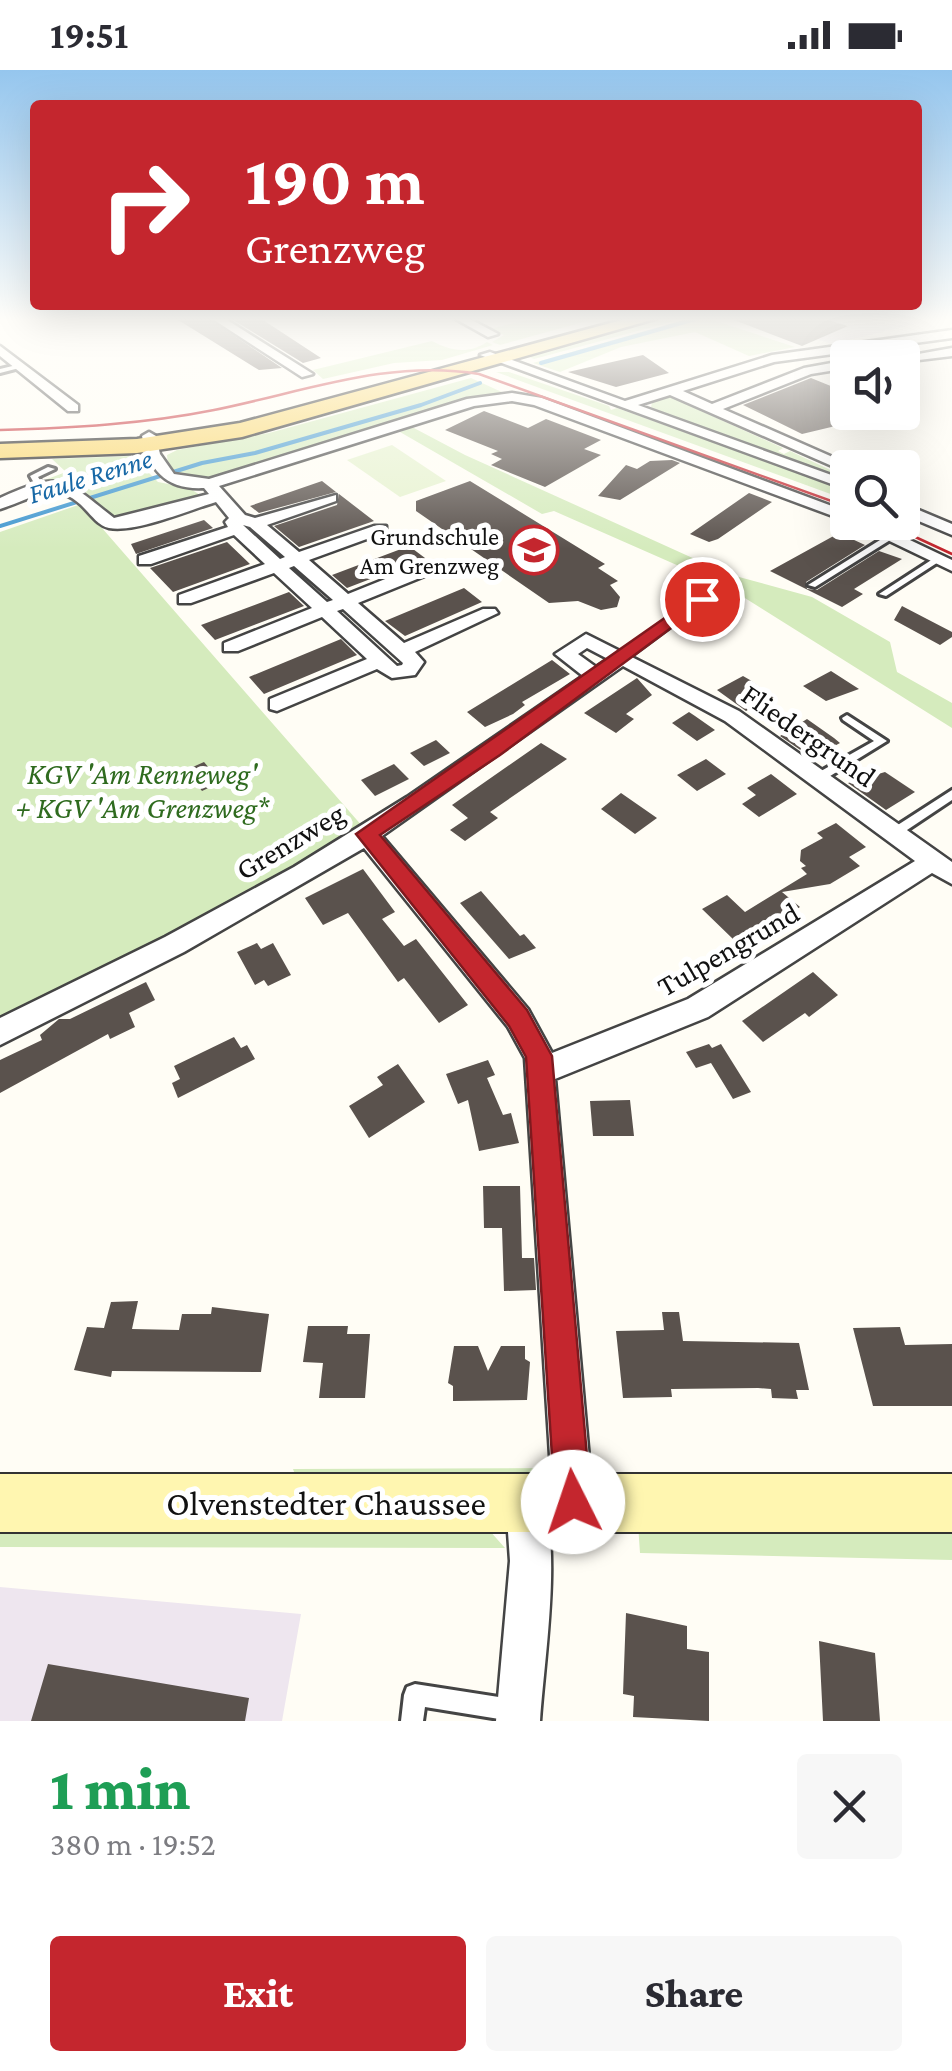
<!DOCTYPE html>
<html lang="en">
<head>
<meta charset="utf-8">
<style>
  :root { --surface:#fff; --page:#f7f7f7; --text:#2b2b33; --muted:#7c7c81; --accent:#c4262e }
  body { margin:0; font-family:"Crimson Pro",serif; background:var(--page); color:var(--text); height:100vh; display:flex; flex-direction:column; font-size:38px; white-space:nowrap }
  * { box-sizing:border-box; margin:0 }
  p { font-size:32px; color:var(--muted) }
  .icon { flex:none; width:55px; height:55px; fill:none; stroke:currentColor; stroke-width:2; stroke-linecap:round; stroke-linejoin:round }
  .map { position:relative; height:1651px; overflow:hidden }
  .side { display:flex; flex-direction:column; background:var(--surface); flex:1 }
  .side>* { flex:none }
  .top-card { position:absolute; left:30px; top:30px; width:892px; height:210px; border-radius:10px; box-shadow:0 10px 40px #0002; background:#c4262e; color:#fff; overflow:hidden }
  .buttons { position:absolute; left:830px; top:270px; display:grid; gap:20px }
  .buttons a { display:grid; place-items:center; width:90px; height:90px; border-radius:10px; background:var(--surface); box-shadow:0 10px 40px #0002; font-size:50px }
  .pin { position:absolute; display:grid; place-items:center; width:85px; height:85px; color:#fff; margin:-42px; border:5px solid #fff; border-radius:50%; box-shadow:0 2px 10px #0007 }
  .me { position:absolute; width:110px; margin:-55px; rotate:356deg; stroke-linejoin:round; filter:drop-shadow(0 0 8px #0008) }
  .turn { display:flex; align-items:center; gap:35px; height:210px; padding:0 50px; font-size:45px }
  .turn .icon { width:130px; height:130px; stroke-width:2.5 }
  .turn b { display:block; font-size:70px; line-height:85px }
  .round { display:grid; place-items:center; flex:none; width:105px; height:105px; border-radius:10px; background:var(--page) }
  .headline { display:flex; align-items:center; justify-content:space-between; height:170px; padding:0 50px }
  h1 { font-size:60px; font-weight:800; line-height:75px; color:#1e9e55 }
  .primary-button { display:flex; gap:20px; margin-top:auto; padding:20px 50px }
  .primary-button a { flex:1; height:115px; border-radius:10px; background:var(--accent); color:#fff; font-size:40px; font-weight:800; line-height:115px; text-align:center }
  .primary-button a+a { background:var(--page); color:var(--text) }
  .status { display:flex; justify-content:space-between; align-items:center; height:70px; padding:0 50px; background:var(--surface); direction:ltr }
  .status svg { height:28px; fill:currentColor }
  .map>svg:first-child { display:block }
</style>
</head>
<body>
<div class="status"><b>19:51</b><svg viewBox="0 0 49 12"><path d="M0 12V9h3v3zM5 12V6h3v6zM10 12V3h3v9zM15 12V0h3v12zM26 1h20v11H26zM47 4h2v5h-2z"/></svg></div>
<div class="map">
<svg width="952" height="1651" viewBox="0 0 952 1651">
  <rect width="100%" height="100%" fill="#fffdf5"/>
  <path fill="#eee6ef" d="M750 248H905L919 253 832 274Z
    M0 1517 301 1544 282 1651H0Z"/>
  <path fill="#d5ebbd" d="M535 248H598L500 275 492 272 504 265 490 259Z
    M660 248 675 251 534 289 527 286Z
    M690 248H707L795 277 749 286 695 262 621 277 560 302 533 293Z
    M432 271C448 279 466 286 487 272L493 275 442 290 394 293 323 309 313 300Z
    M496 302H509L609 336 611 340 617 338 847 420V430Z
    M471 308 504 323 213 408 178 405 168 396 167 385 177 380 269 363Z
    M666 325 783 378 778 381 784 384 790 381 841 405 847 403V412L714 365 651 337 653 329Z
    M412 357 465 385 728 504 812 527 890 572 897 602 952 633V658L729 518 554 441 542 444 400 362Z
    M132 386 158 412 189 418 205 428 124 450 109 447 79 418 42 411 66 402 52 389Z
    M81 434 363 757 228 837 0 953V462Z
    M558 1398 554 1407 297 1410 293 1399Z
    M0 1452 489 1460 505 1478 0 1477Z
    M638 1454 952 1455V1490L640 1483Z"/>
  <path fill="#e6f2cf" d="M392 375 446 411 400 427 347 390Z"/>
  <g fill="none" stroke-linecap="round" stroke-linejoin="round">
    <path stroke="#3f96cf" stroke-width="4" d="M541 293 699 248
      M0 456 202 393 255 383 421 335 480 313"/>
  </g>
  <path fill="#5a524d" d="M175 248H208L282 298 259 300Z
    M230 248H260L321 288 303 293Z
    M729 248H821L848 256 802 276Z
    M643 285 669 303 616 317 568 302Z
    M811 308 848 323V353L802 364 743 335Z
    M484 341 528 358 546 349 601 370 584 379 601 385 545 417 491 395 502 389 491 384 498 381 445 360Z
    M672 390 680 393 620 430 598 426 626 395 637 399 650 391Z
    M322 411 336 422 259 443 250 436Z
    M470 411 605 494 598 498 618 511 610 515 620 527 617 537 601 540 578 531 549 533 416 441V431Z
    M749 423 772 432 718 469 709 472 690 464Z
    M339 424 374 451 299 477 274 456 337 435Z
    M204 450 213 458 136 484 131 474Z
    M839 463 865 475 806 512 807 519 817 520 879 481 902 489 854 519 863 524 842 537 770 501Z
    M227 472 250 494 173 522 150 498Z
    M409 476 425 488 347 518 332 505Z
    M464 518 482 532 405 566 385 551Z
    M289 522 304 536 215 570 201 555Z
    M902 536 952 562V567L940 575 894 550Z
    M341 569 357 585 264 624 249 607Z
    M552 590 570 604 522 632 525 635 513 644 485 657 467 642Z
    M831 601 859 619 826 631 803 616Z
    M743 606 750 610 774 627 746 641 717 620Z
    M637 608 652 625 626 644 634 649 616 663 584 643Z
    M689 642 695 646 715 660 697 671 672 653Z
    M807 649 834 668 840 673 812 688 780 666Z
    M436 670 450 683 424 696 410 683Z
    M541 673 567 689 490 742 498 748 465 771 450 760 468 748 452 735Z
    M706 689 726 704 697 721 677 705Z
    M204 692 221 712 202 721 186 700Z
    M394 694 409 709 375 726 361 710Z
    M885 702 915 722 886 740 848 713Z
    M771 704 797 724 759 747 742 734 756 725 747 718Z
    M621 723 657 748 635 764 601 739Z
    M836 753 866 777 849 787 860 796 830 814 782 822 800 837 782 848 777 844 734 870 702 839 727 825 745 842 807 804 801 798 806 796 800 791 801 780 823 768 817 763Z
    M363 799 395 842 382 849 404 876 416 869 468 935 439 953 404 908 398 912 348 843 323 855 305 828Z
    M481 821 520 866 524 864 536 878 509 889 460 833Z
    M257 873 261 879 273 873 291 905 268 916 264 910 255 915 237 882Z
    M813 902 838 925 809 947 805 943 763 972 742 951Z
    M146 912 155 930 129 943 135 957 110 969 108 964 0 1023V990L42 970 40 965 59 949H70Z
    M234 967 241 978 247 975 255 989 178 1028 172 1013 180 1009 174 996Z
    M709 974 712 978 721 974 751 1022 733 1029 711 993 696 998 686 982Z
    M488 990 495 1005 487 1008 503 1045 511 1043 519 1073 479 1081 468 1030 458 1034 446 1004Z
    M398 994 425 1032 369 1068 349 1036 383 1015 377 1007Z
    M630 1030 634 1066H593L590 1031Z
    M483 1116H520L522 1188H534L536 1220 504 1221 502 1158H484Z
    M138 1231 132 1259 179 1260 182 1244H211L212 1237 269 1244 261 1302 112 1301 111 1307 74 1300 87 1257 104 1258 111 1232Z
    M662 1242H679L683 1271 799 1273 809 1320H796L798 1329 772 1328 771 1319 758 1318 671 1319 672 1327 623 1328 616 1261 664 1260Z
    M308 1256H348L347 1264H370L365 1328H319L323 1293 303 1292Z
    M900 1257 905 1275 952 1274V1336H873L853 1258Z
    M454 1276H478L488 1301 501 1276H525V1289L530 1292 527 1330 453 1331V1316L448 1313Z
    M626 1543 687 1556V1579L709 1582V1651L633 1647 634 1626 623 1624Z
    M819 1571 875 1583 880 1651H823Z
    M48 1594 249 1628 245 1651H31Z"/>
  <g fill="none" stroke-linecap="round" stroke-linejoin="round">
    <g stroke="#444" stroke-width="6">
      <path id="lane" d="M21 294 23 297 0 303V299Z
        M48 397 55 399 38 407 45 418 38 420 30 406Z
        M888 465 895 467 815 517 808 515Z
        M936 487 943 489 886 526 879 524Z
        M722 511 729 513 625 590H619V586Z
        M847 645 887 671 822 711H814L812 708 814 705 874 671 843 650 842 648Z
        M952 720V730L898 766H890L888 763 890 760Z
        M415 1614 511 1629 519 1632 522 1640 519 1648 511 1651 425 1637 423 1651H401L404 1625 407 1617Z"/>
    </g>
    <g stroke="#444" stroke-width="5">
      <path id="street" d="M211 248H224L313 304 302 307Z
        M454 248H468L498 264 488 267Z
        M952 260V268L774 292 683 321 712 334 804 298 848 290V298L811 304 723 339 853 396 848 398V403L670 325 638 335 848 411V420L480 285 490 282 625 331 772 285Z
        M0 276 78 335V341H68L0 286Z
        M952 278V286L902 292V288H896Z
        M512 323 542 328 848 442 849 452 534 335 512 331 474 336 219 416 245 445 255 448 336 425V431L267 455 299 482 374 456H386V462L309 490 348 524 420 495H432V503L358 533 404 573 483 539H495L498 543 415 582 424 592 415 605 392 608 377 599 277 641 270 639V629L367 589 322 547 238 581H224V573L312 538 274 503 191 533H179V525L265 494 234 465 151 494H139V486L228 457 225 452 229 448 216 432C189 440 136 463 109 458 99 456 92 446 85 439 57 408 32 429 0 439V428C63 399 65 410 114 448L209 424 204 418C167 420 149 401 142 366L149 362 156 366 160 384 174 404 209 409 467 329ZM243 455 250 457 285 487 280 489ZM294 496 333 530 327 532 289 498ZM343 539 403 593 402 595 397 596 337 541Z
        M902 433 952 454V465L902 444Z
        M850 452H872L952 490V501Z
        M586 564 739 641 952 792V814L932 803 708 947 555 1009 593 1433 587 1447 573 1453 559 1447 553 1433 525 988 508 957 364 778 184 882 0 975V948L165 867 294 797 407 727 583 606 555 584ZM587 578 608 589 596 597 578 584ZM623 596 725 651 915 791 688 929 552 983 528 939 382 766Z
        M526 1413 540 1419C563 1475 544 1589 540 1651H496L510 1491 506 1433 512 1419Z"/>
    </g>
    <g stroke="#333" stroke-width="4">
      <path id="secondary" d="M0 1404H952V1462H0Z"/>
    </g>
    <g stroke="#222" stroke-width="5">
      <path id="primary" d="M629 248H658L242 367 137 383 0 388V374L137 369 240 353Z"/>
    </g>
    <use href="#lane" fill="#fff" fill-rule="evenodd"/>
    <use href="#street" fill="#fff" fill-rule="evenodd"/>
    <use href="#secondary" fill="#fff6b0" fill-rule="evenodd"/>
    <use href="#primary" fill="#f9d66b" fill-rule="evenodd"/>
    <path stroke="#c4262e" stroke-width="2.5" d="M0 360C72 358 144 354 214 340 304 322 387 289 479 304L848 437
      M883 452 952 484"/>
  </g>
  <linearGradient id="sky" x2="0" y2="1"><stop stop-color="#95c6ee"/><stop offset="0.52" stop-color="#fffefa"/><stop offset="1" stop-color="#fffefa" stop-opacity="0"/></linearGradient>
  <rect width="952" height="479" fill="url(#sky)"/>
  <path fill="#c4262e" stroke="#7f191e" stroke-width="2.5" d="M696 526 710 529 500 685 380 765 527 940 552 986 591 1432 586 1445 573 1450 560 1445 555 1432 526 987 509 956 356 764Z"/>
  <defs>
    <g id="school-ring" transform="scale(2.5)"><circle r="9.5" fill="#fff" stroke="#c4262e" stroke-width="1.5"/><path d="M0-5L7-2L0 1L-7-2ZM-4 1L0 2.5L4 1V4Q0 6-4 4Z" fill="#c4262e"/></g>
  </defs>
  <g fill-rule="evenodd">
    <use href="#school-ring" x="534" y="480"/>
  </g>
  <g text-anchor="middle" dominant-baseline="central" stroke-width="10" stroke-linejoin="round" paint-order="stroke">
    <g font-size="25" fill="#111" stroke="#fff" text-anchor="end">
      <text x="499" y="466">Grundschule<tspan x="499" dy="29">Am Grenzweg</tspan></text>
    </g>
    <g font-size="28" font-style="italic" fill="#1768a6" stroke="#fff">
      <text transform="translate(90 406) rotate(-17)">Faule Renne</text>
    </g>
    <g font-size="30" fill="#111" stroke="#fff">
      <text transform="translate(809 665) rotate(35)">Fliedergrund</text>
      <text transform="translate(290 771) rotate(-31)">Grenzweg</text>
      <text transform="translate(728 879) rotate(-30)">Tulpengrund</text>
    </g>
    <g font-size="30" font-style="italic" fill="#2f6b1f" stroke="#fff">
      <text x="142" y="703">KGV 'Am Renneweg'<tspan x="142" dy="34">+ KGV 'Am Grenzweg*</tspan></text>
    </g>
    <g font-size="35" fill="#111" stroke="#fff">
      <text x="326" y="1433">Olvenstedter Chaussee</text>
    </g>
  </g>
</svg>
<div class="buttons">
<a><svg class="icon" aria-label="sound" viewBox="0 0 24 24"><path d="M4 9h4l5-4v14l-5-4H4zM17 9q2 3 0 6"/></svg></a>
<a><svg class="icon" aria-label="search" viewBox="0 0 24 24"><circle cx="10" cy="10" r="6"/><path d="M15 15l6 6"/></svg></a>
</div>
<div class="pin" style="left:702px;top:529px;background:#d93025"><svg class="icon" aria-label="arrive" viewBox="0 0 24 24"><path d="M6 21V4h12l-3 4 3 4H6"/></svg></div>
<svg class="me" style="left:573px;top:1432px" viewBox="-20 -20 40 40"><circle r="19" fill="#fff"/><path d="M0-13L10 11 0 6-10 11z" fill="#c4262e"/></svg>
<div class="top-card">
<div class="turn"><svg class="icon" aria-label="right" viewBox="0 0 24 24"><path d="M7 20v-9h11M14 6l5 5-5 5"/></svg><div><b>190 m</b>Grenzweg</div></div>
</div>
</div>
<section class="side">
<div class="headline"><div><h1>1 min</h1><p>380 m · 19:52</p></div><a class="round"><svg class="icon" aria-label="close" viewBox="0 0 24 24"><path d="M6 6l12 12M18 6L6 18"/></svg></a></div>
<div class="primary-button"><a>Exit</a><a>Share</a></div>
</section>
</body>
</html>
